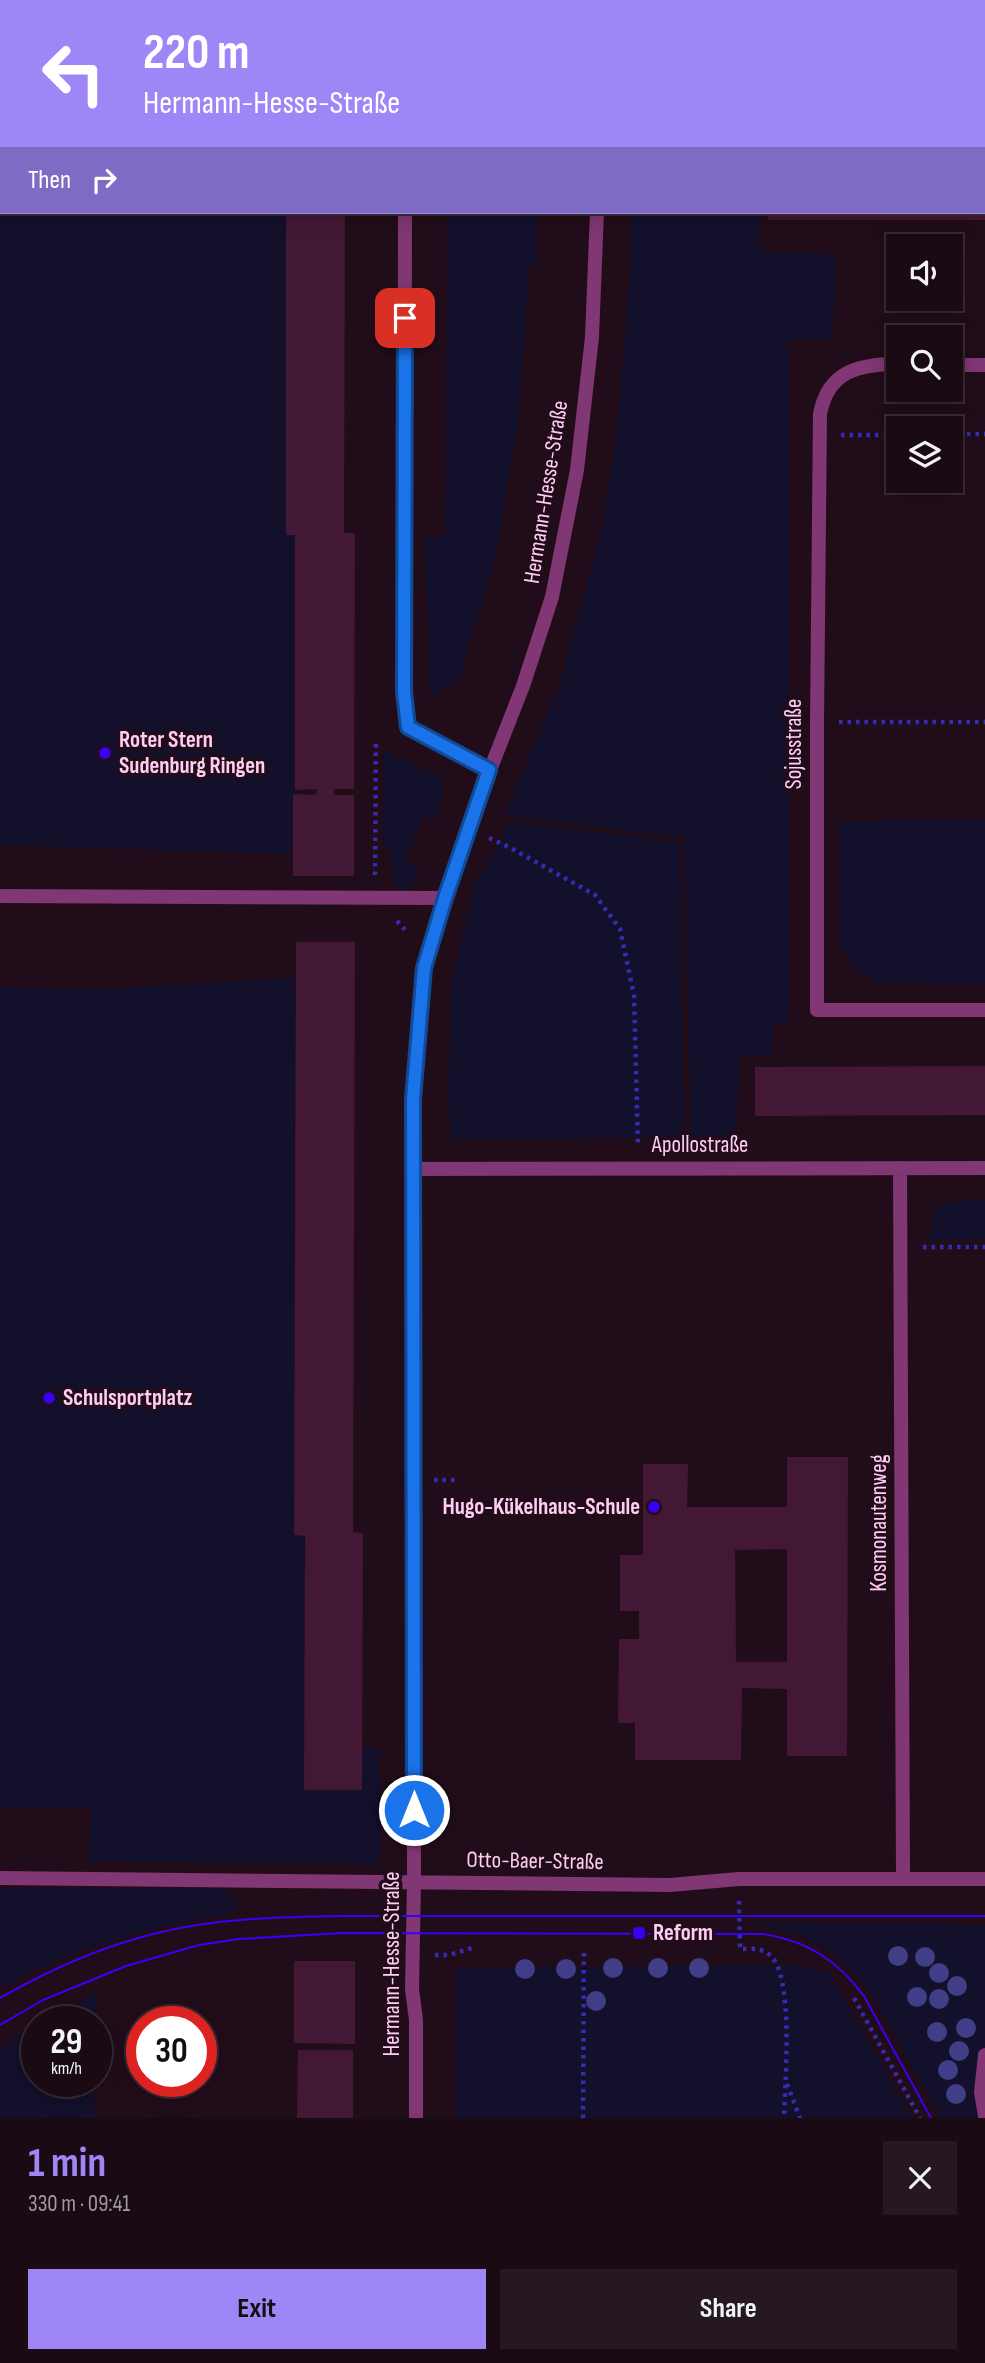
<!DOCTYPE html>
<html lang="en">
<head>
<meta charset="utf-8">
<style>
  :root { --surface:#190a14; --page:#261822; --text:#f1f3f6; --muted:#9f9aa0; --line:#372b34; --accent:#9f86f6 }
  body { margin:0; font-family:"Sofia Sans Condensed",sans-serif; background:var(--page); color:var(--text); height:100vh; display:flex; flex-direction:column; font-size:26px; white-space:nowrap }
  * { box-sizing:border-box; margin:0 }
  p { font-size:23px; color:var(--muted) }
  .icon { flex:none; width:38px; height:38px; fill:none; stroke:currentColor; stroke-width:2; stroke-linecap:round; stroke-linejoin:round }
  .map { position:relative; height:2118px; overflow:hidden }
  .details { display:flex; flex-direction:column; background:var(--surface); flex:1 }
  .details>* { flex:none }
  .top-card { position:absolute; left:0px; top:0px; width:985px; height:214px; box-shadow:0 4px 18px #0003,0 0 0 2px var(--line); background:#9f86f6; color:#fff; overflow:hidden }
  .tools { position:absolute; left:886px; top:234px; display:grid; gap:14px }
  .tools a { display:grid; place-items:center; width:77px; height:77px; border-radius:0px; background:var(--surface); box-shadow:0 4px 18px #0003,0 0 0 2px var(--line); font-size:35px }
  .speed { position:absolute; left:21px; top:2006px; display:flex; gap:14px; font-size:35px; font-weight:700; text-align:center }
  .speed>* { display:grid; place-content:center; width:91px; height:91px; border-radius:50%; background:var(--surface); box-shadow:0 4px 18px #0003,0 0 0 2px var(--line); line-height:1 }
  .speed small { font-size:18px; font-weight:400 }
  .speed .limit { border:10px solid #d22; background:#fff; color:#111 }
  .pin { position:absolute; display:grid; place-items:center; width:60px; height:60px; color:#fff; margin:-30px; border-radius:14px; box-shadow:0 4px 10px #0006 }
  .me { position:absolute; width:77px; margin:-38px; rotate:0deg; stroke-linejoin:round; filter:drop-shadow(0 0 5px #0008) }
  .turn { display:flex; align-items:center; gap:24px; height:147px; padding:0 28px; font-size:32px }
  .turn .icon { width:91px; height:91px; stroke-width:2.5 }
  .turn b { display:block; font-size:49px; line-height:60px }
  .then { display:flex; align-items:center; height:66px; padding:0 28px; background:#0003; gap:14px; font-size:26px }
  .round { display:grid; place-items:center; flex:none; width:74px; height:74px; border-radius:0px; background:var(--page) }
  .head { display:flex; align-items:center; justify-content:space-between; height:119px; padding:0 28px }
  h1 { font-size:42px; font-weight:700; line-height:52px; color:var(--accent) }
  .action { display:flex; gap:14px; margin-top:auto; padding:14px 28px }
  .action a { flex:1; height:80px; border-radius:0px; background:var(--accent); color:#111; font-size:28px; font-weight:700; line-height:80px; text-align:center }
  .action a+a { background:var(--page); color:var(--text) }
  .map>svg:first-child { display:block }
</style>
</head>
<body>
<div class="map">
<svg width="985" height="2118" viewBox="0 0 985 2118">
  <rect width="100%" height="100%" fill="#210d1a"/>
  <path fill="#12102b" d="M0 0H295L2 2V212H286V534L295 535V789L291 854 0 845Z
    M447 212H537L536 265 529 268 518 422 495 558 458 682 430 696 425 539 446 536Z
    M630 212H759V252L836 255 832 340H789V1022L773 1024V1055L739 1056 736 1141H691L684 837 504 816 560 684 603 524 618 423 631 266Z
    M383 751 442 777 443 795 433 822 422 817 405 861 419 869 409 891 394 887 393 861 382 835Z
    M985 820V985L882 983 856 971 839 938 840 821Z
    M510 822 680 842 684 1137 452 1139 448 1101 452 980 474 887Z
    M295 978 294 1535 305 1536 304 1789 362 1748H379L380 1864 89 1861 91 1807H0V987L104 989Z
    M958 1201H985V1239L929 1240 937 1206Z
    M0 1889H226L235 1901 238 1912C151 1926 77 1945 0 1989Z
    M752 1923 985 1925V2118H941L871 1993C842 1952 802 1929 752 1925Z
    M794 1965 829 1972 912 2118H455V1968Z
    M97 1992 96 2033V2021H46Z
    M37 2027V2081H95L94 2118H0V2048Z"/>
  <path fill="#421834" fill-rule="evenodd" d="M286 212H345L344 533H355L354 789H334V795H354V876H293V794L316 795 317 789 295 790V535H286Z
    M768 212H985V220H768Z
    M296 942H355L353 1532 363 1533 362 1790H304L305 1536 294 1535Z
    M985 1066V1115L755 1116V1067Z
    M787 1457H848L847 1756H787V1689L742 1688 741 1760H635V1723H618L619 1639H639V1611H620V1555H643V1464H688L687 1507H787ZM787 1549V1662H736L735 1550Z
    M294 1961H355V2044L294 2043Z
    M298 2050H353V2118H297Z"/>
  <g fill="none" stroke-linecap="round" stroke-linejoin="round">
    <path stroke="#362cb3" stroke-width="4.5" stroke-dasharray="3.5 5" stroke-linecap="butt" d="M3 2 4 0
      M0 28 2 14
      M950 434H985
      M841 435H898
      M839 722H985
      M489 838 509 847 595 895 620 929 634 995 638 1145
      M375 875 376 739
      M397 921 408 933
      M923 1247H985
      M434 1480H459
      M739 1901 740 1949C751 1949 762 1947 771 1956 794 1979 785 2083 784 2118
      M435 1955H449L472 1948
      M854 1998 920 2118
      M787 2084 800 2118
      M583 2118 584 1949"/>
    <path stroke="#803774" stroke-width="14" d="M0 896 445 898
      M985 2055 981 2092 985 2116"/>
    <path stroke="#803774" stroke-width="14" d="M601 0V2
      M405 2V0
      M984 86H985
      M405 212 404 692 408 727 490 770
      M898 364C859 364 828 371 820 414L817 723V1010H985
      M950 365H985
      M900 1168 903 1878
      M415 1169 985 1168
      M0 1878 670 1885 739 1879H985
      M416 2118V2020L412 1989 414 1882 413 1099 424 968 445 898 490 770 523 686 552 597 577 470 592 337 597 212"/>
    <path stroke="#3a00f7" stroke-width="2" d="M0 1998C49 1970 103 1946 157 1933 218 1918 281 1917 343 1916H985
      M0 2025 43 2000 126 1966 199 1945 239 1939 342 1933 764 1934C808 1941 838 1961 864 1996L931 2118"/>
  </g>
  <g fill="#3f3e87">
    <circle cx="898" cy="1956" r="10"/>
    <circle cx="925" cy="1957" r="10"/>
    <circle cx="613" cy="1968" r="10"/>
    <circle cx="658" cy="1968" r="10"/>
    <circle cx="699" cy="1968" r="10"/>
    <circle cx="525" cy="1969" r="10"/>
    <circle cx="566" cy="1969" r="10"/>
    <circle cx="939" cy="1973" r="10"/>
    <circle cx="957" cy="1986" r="10"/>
    <circle cx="917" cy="1997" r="10"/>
    <circle cx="939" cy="1999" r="10"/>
    <circle cx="596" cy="2001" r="10"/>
    <circle cx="966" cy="2028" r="10"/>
    <circle cx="937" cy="2032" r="10"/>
    <circle cx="959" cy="2051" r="10"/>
    <circle cx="948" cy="2070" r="10"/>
    <circle cx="956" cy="2094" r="10"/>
  </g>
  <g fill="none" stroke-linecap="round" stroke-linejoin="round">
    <g stroke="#114b97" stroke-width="18">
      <path id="route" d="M405 318 404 692 408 727 489 770 445 898 424 968 413 1099 414 1810"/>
    </g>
    <use href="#route" stroke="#1a73e8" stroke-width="12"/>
  </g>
  <g fill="#3a00f7" stroke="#210d1a" stroke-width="2.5">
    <circle cx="105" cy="753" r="7"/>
    <circle cx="49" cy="1398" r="7"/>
    <circle cx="654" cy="1507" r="7"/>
    <rect x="632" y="1926" width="14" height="14" rx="3.5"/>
  </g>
  <g text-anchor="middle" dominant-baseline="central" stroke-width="7" stroke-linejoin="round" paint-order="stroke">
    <g font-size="23" fill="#ffccf2" stroke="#210d1a">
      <text transform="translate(546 492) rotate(-81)">Hermann-Hesse-Straße</text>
      <text transform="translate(794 744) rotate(-90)">Sojusstraße</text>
      <text x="700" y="1145">Apollostraße</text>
      <text transform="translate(879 1523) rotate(-90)">Kosmonautenweg</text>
      <text transform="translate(535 1861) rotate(1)">Otto-Baer-Straße</text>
      <text transform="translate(392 1964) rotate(-90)">Hermann-Hesse-Straße</text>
    </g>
    <g font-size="23" font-weight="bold" fill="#ffccf2" stroke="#210d1a" text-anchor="start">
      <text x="119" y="740">Roter Stern<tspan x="119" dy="26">Sudenburg Ringen</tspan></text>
      <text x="63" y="1398">Schulsportplatz</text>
      <text x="640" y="1507" text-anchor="end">Hugo-Kükelhaus-Schule</text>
      <text x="653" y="1933">Reform</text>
    </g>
  </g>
</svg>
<div class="tools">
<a><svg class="icon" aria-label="sound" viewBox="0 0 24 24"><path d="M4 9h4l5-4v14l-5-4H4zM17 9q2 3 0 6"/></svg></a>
<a><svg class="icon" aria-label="search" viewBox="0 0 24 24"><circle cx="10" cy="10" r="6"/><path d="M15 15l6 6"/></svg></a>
<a><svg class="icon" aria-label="layers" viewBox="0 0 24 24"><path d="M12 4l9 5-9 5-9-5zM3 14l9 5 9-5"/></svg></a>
</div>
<div class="speed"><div>29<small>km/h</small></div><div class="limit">30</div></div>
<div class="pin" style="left:405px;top:318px;background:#d93025"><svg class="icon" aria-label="arrive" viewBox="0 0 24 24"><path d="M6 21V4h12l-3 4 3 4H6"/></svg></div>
<svg class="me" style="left:414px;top:1810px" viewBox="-20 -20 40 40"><circle r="17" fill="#1a73e8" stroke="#fff" stroke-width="3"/><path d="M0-11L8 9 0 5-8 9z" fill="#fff"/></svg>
<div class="top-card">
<div class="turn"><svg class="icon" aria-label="left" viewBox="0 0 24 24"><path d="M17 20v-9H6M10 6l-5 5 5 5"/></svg><div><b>220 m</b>Hermann-Hesse-Straße</div></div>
<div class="then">Then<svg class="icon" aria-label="right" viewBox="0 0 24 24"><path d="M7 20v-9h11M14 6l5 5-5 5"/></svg></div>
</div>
</div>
<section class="details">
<div class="head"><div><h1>1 min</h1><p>330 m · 09:41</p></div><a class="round"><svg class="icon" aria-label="close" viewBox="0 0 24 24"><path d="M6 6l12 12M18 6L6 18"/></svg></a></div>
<div class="action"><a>Exit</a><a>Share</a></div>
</section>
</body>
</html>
